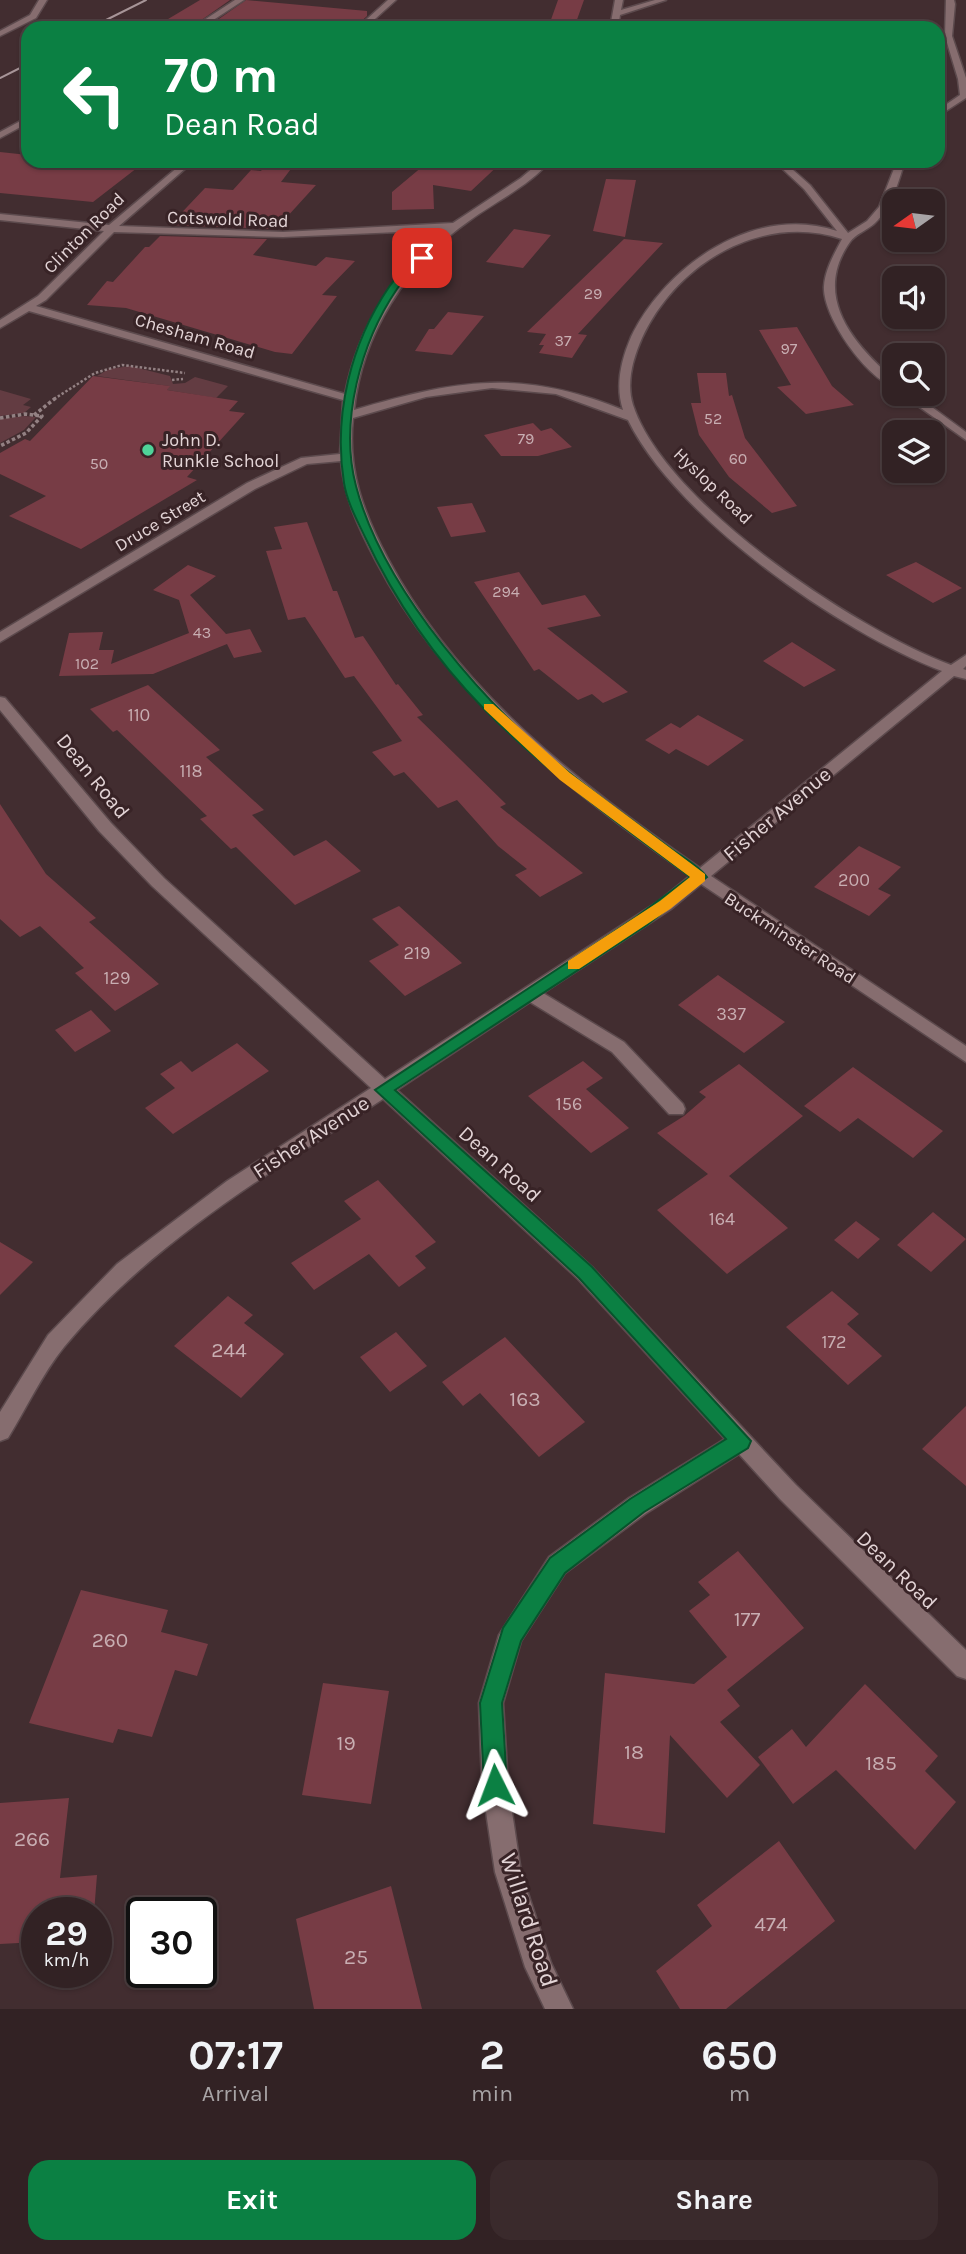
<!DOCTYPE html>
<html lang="en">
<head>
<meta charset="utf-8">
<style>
  :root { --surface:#322224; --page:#3a2a2c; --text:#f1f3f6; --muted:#a8a4a6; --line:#4d3f41; --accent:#0b8043 }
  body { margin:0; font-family:Karla,sans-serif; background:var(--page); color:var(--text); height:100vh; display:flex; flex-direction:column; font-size:26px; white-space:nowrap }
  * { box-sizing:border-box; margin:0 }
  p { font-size:23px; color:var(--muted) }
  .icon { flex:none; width:38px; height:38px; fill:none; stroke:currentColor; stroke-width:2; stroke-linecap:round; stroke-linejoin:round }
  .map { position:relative; height:2009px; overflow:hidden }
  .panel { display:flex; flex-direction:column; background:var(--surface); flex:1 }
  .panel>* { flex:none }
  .top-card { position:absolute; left:21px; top:21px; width:924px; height:147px; border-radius:21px; box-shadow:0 2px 5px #0004,0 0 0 2px var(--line); background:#0b8043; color:#fff; overflow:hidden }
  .needle { width:46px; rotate:256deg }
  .fabs { position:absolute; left:882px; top:189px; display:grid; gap:14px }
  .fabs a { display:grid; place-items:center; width:63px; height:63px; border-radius:14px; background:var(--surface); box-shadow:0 2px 5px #0004,0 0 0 2px var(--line); font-size:35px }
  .speed { position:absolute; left:21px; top:1897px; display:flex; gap:14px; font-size:35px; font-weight:700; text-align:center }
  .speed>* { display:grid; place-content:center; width:91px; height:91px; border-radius:50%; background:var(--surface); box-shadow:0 2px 5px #0004,0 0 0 2px var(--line); line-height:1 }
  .speed small { font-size:18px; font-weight:400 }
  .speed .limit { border:4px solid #111; border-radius:10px; background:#fff; color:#111 }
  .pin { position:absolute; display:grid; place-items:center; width:60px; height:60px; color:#fff; margin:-30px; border-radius:14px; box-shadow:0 4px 10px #0006 }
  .me { position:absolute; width:77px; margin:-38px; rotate:357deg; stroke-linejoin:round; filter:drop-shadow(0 0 5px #0008) }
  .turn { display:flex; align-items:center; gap:24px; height:147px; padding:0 28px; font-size:32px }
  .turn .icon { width:91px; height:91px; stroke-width:2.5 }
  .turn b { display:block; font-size:49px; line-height:60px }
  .eta { display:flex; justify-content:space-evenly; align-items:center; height:119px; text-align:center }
  .eta b { font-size:42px; font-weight:700; line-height:49px }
  .primary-button { display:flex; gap:14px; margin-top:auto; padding:14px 28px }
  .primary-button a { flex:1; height:80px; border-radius:21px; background:var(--accent); color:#fff; font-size:28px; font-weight:700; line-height:80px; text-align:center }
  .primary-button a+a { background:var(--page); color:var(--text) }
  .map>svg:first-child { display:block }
</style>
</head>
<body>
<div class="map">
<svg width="966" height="2009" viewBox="0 0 966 2009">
  <rect width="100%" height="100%" fill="#422d30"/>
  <path fill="#633c42" d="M130 366 170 376 173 384 185 383 195 377 228 386 216 398 167 390 169 386 97 376 109 369Z
    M0 390 31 399 23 405 31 407 24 413 0 416Z
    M24 416 36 417 24 430 0 443V419Z"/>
  <path fill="#773c45" d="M200 0H230L190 28H153Z
    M246 0 367 11V16L354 28H206Z
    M558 0H584L574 28H548Z
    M0 152 28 155V161H146L93 202 0 193Z
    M268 161H297L281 182 316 185 276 229 170 225 205 188 233 190 251 170 261 171Z
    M429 161H503L471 191 433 185 434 209 392 210V192Z
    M606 179 636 180 625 237 593 231Z
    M514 229 551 235 523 268 486 262Z
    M160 236 267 239 253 255 316 266 326 257 355 261 322 295 337 296 292 354 275 352 126 308 87 305 107 281 113 282 145 247H149Z
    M624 239 663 243 578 334 587 335 572 358 539 353 544 345H539L546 334 527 332Z
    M448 312 484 316 452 355 415 351 429 329H434Z
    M797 327 832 386 854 405 806 414 777 387 791 385 759 330Z
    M697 373H726L729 396 732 395 745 438 797 506 772 513 729 477 699 435 691 403H701Z
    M93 376 170 386 167 390 238 401 229 411 245 413 187 477 197 480 81 549 9 516 46 496 0 474V453L25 439 30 441Z
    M533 423 541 431 551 428 572 447 538 456H501L484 435Z
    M472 503 486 532 451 537 437 507Z
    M307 522 333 591H337L355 638 363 636 396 685 398 684 423 715 417 717 506 804 500 807 583 873 540 897 515 875 527 869 498 846 457 800 438 808 404 772 394 776 372 752 402 741 354 676 345 678 305 617 288 620 266 551 282 549 274 527Z
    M916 562 962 588 933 603 886 575Z
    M188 565 216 576 190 595 226 634 250 629 262 652 234 658 227 644 153 674 59 676 69 633 103 632 99 650H114L111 664 189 633 179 600 153 590Z
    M519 572 542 605 585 595 601 616 547 628 628 692 603 703 592 694 578 700 539 669 534 671 474 582Z
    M792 642 836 670 804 687 763 661Z
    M148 685 220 750 206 757 264 810 252 815 294 856 326 840 361 871 295 905 236 847 231 849 200 819 207 816 117 730 113 732 90 709Z
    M698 715 744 740 708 766 676 749 669 754 645 740 671 723 680 728Z
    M0 804 46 874 96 918 89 922 159 984 115 1011 75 973 84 968 40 926 20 937 0 919Z
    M859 846 901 867 878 889 891 895 869 916 814 887Z
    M399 906 462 963 405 996 369 961 399 945 372 919Z
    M718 975 785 1022 744 1053 678 1005Z
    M91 1010 111 1031 75 1052 55 1030Z
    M237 1043 269 1071 173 1134 145 1108 175 1088 160 1074 181 1061 192 1072Z
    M583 1061 603 1078 586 1089 629 1128 591 1153 528 1096Z
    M739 1064 803 1116 729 1176 788 1228 727 1274 657 1210 708 1174 657 1133 684 1116 706 1097 699 1092Z
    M853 1067 943 1131 913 1158 858 1118 840 1132 804 1106Z
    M378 1180 436 1242 415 1256 426 1268 399 1287 369 1254 314 1290 291 1263 361 1219 344 1201Z
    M933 1212 966 1239 931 1272 897 1245Z
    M856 1221 880 1239 858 1259 834 1240Z
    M0 1242 33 1262 0 1295Z
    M832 1291 859 1314 847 1324 882 1356 848 1385 786 1327Z
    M228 1296 253 1315 244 1323 284 1354 241 1398 174 1346Z
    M396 1332 427 1366 390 1392 360 1357Z
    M505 1337 585 1422 539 1457 480 1393 463 1406 442 1382Z
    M966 1406V1486L922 1449Z
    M738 1551 804 1628 727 1690 740 1706 720 1722 760 1765 727 1798 670 1735 665 1833 593 1824 605 1673 694 1684 727 1657 689 1611 710 1595 698 1582Z
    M81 1590 168 1610 161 1632 208 1644 197 1676 175 1670 152 1737 118 1729 113 1743 29 1723Z
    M323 1683 389 1691 371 1804 302 1795Z
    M865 1684 938 1756 925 1771 956 1802 915 1850 836 1770 793 1804 758 1757 792 1729 806 1747Z
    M69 1798 60 1878 97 1875 94 1913H37V1942L0 1944V1803Z
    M779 1841 835 1921 726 2009H680L656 1971 712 1926 697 1905Z
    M391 1886 422 2009H314L296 1919Z"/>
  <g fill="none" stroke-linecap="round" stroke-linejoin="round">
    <g stroke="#5c4a4d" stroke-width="3">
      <path id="minor" d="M39 0H47L36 18 0 36V31L30 15Z
        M235 0H244L201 28H192Z
        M388 0H396L365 28H357Z
        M615 0H623L621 10 655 0H666L620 15 618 28H610Z
        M946 0H954L955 4 952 36 966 78V98L938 116V110L960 95 958 79 945 36Z
        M28 117V123L0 138V132Z
        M185 161H194L119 226 283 232 453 223 521 178 541 161H550C528 187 496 201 469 221 405 266 362 334 354 410 456 380 521 368 623 410 615 386 621 360 631 337 665 266 755 203 837 231L804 189 774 161H783L810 185 848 233 867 221 879 207 897 161H905C898 183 892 207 875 223 868 230 855 234 850 242 812 296 853 344 894 379V387C866 378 822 316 824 286 825 270 834 254 842 239 761 212 676 264 642 338 633 358 626 383 633 405 665 503 855 629 951 665L966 655V666L963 669 966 670V679L954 676 711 876 966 1046V1062L701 884 671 909 543 993 624 1042 683 1104 685 1109 683 1114H669L612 1052 530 1002 397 1090 592 1267 796 1485 966 1650V1679L957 1676 780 1499 739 1454 645 1514 565 1573 521 1641 503 1703 508 1785 521 1872 551 1963 573 2009H545L525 1967 495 1872 482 1785 479 1703 499 1635 549 1557 629 1498 725 1439 578 1279 383 1099C271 1172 150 1243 64 1347 42 1374 26 1409 8 1438L0 1441V1412L48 1335 117 1264 227 1181 371 1088 152 886 99 831 0 710V697L5 698 111 823 164 878 385 1079 659 901 690 876C569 790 446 695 376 561 359 529 344 497 341 461L307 464 255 489 0 642V632L247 483 301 458 340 454 343 400 29 311 0 328V320L38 296 104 231 0 220V214L109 225ZM445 230C393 272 358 328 345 394L36 306 46 300 114 232 283 237ZM492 388 556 394 628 420C675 517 842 634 942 671L700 868C580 784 458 691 388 559 364 514 347 470 353 418L426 397Z
        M901 394H914L966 432V440Z"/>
    </g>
    <path stroke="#938183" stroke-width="2.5" stroke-dasharray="2.5 2" stroke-linecap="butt" d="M172 380 183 379
      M54 399 95 373 122 365 185 373"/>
    <path stroke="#938183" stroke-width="3.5" stroke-dasharray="3.5 2.5" stroke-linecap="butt" d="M34 415 57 397
      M0 418 25 414 42 416 26 433 0 446"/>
    <use href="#minor" fill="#866d6f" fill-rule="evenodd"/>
    <path stroke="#a79598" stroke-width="2" d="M90 28 146 0
      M0 78 28 64"/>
  </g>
  <path fill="#0b8043" stroke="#07532c" stroke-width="2" d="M419 256 426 258C417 269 405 277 397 289 361 342 339 422 356 486 383 590 489 710 572 775 604 800 637 824 670 848 682 857 698 865 707 877L647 925 395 1090 592 1267 751 1441 748 1448 644 1512 565 1573 521 1641 502 1703 507 1785 504 1794 495 1797 487 1794 484 1785 480 1703 503 1628 550 1558 630 1499 726 1439 579 1278 375 1090 636 917 690 877C620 824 547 773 485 710 436 660 395 601 365 537 357 520 347 502 344 483 333 415 351 343 389 287 397 275 409 266 419 256Z"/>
  <path fill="#f59e0b" d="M484 704H493L570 773 705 874V881L670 909 579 969H568V961L660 901 690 877 560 780 484 709Z"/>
  <circle fill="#4fd399" stroke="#382326" stroke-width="2.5" cx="148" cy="450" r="7"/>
  <g text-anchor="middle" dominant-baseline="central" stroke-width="6" stroke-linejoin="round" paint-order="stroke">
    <g font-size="16" fill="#c8aeb2">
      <text x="593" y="293">29</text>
      <text x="563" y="340">37</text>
      <text x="789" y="348">97</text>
      <text x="713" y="418">52</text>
      <text x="526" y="438">79</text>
      <text x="738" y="458">60</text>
      <text x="99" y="463">50</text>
      <text x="506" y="591">294</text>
      <text x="202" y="632">43</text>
      <text x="87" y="663">102</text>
    </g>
    <g font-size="18" fill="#e3d4d6" stroke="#382326">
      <text transform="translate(228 219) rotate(2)">Cotswold Road</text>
      <text transform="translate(84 233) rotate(-45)">Clinton Road</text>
      <text transform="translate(195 336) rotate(16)">Chesham Road</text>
      <text transform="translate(713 486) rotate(44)">Hyslop Road</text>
      <text transform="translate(160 521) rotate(-31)">Druce Street</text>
      <text transform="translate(790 938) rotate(33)">Buckminster Road</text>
    </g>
    <g font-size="18" fill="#e3d4d6" stroke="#382326" text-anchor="start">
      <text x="162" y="440">John D.<tspan x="162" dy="21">Runkle School</tspan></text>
    </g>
    <g font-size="18" fill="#c8aeb2">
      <text x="139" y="715">110</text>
      <text x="191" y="771">118</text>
      <text x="854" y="880">200</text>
      <text x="417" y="953">219</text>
      <text x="117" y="978">129</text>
      <text x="731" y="1014">337</text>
      <text x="569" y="1104">156</text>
      <text x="722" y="1219">164</text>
      <text x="834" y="1342">172</text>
    </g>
    <g font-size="21" fill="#e3d4d6" stroke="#382326">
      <text transform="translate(93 776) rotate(51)">Dean Road</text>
      <text transform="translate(777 814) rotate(-40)">Fisher Avenue</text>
      <text transform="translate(311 1137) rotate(-33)">Fisher Avenue</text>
      <text transform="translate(500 1164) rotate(42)">Dean Road</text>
      <text transform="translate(897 1570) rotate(44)">Dean Road</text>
    </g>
    <g font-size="21" fill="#c8aeb2">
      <text x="229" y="1350">244</text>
      <text x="525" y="1399">163</text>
      <text x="747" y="1619">177</text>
      <text x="110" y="1640">260</text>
      <text x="346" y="1743">19</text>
      <text x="634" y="1752">18</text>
      <text x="881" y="1763">185</text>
      <text x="32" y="1839">266</text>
      <text x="771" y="1924">474</text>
      <text x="356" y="1957">25</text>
    </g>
    <g font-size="24" fill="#e3d4d6" stroke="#382326">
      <text transform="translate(529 1920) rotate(72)">Willard Road</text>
    </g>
  </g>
</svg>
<div class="fabs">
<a><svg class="needle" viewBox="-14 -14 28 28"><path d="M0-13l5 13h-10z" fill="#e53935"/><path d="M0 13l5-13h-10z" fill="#a8a4a6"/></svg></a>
<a><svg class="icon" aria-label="sound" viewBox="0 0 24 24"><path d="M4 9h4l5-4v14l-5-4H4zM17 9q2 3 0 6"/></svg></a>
<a><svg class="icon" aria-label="search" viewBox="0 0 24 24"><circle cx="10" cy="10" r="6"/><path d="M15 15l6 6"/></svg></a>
<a><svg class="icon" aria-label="layers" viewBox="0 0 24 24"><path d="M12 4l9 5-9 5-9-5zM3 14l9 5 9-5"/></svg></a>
</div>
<div class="speed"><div>29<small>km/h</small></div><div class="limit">30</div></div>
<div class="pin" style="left:422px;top:258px;background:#d93025"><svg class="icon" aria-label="arrive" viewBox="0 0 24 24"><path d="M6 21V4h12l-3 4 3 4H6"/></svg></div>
<svg class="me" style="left:495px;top:1785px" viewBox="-20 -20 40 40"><path d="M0-17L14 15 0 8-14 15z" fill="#0b8043" stroke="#fff" stroke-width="4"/></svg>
<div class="top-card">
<div class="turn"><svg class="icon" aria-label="left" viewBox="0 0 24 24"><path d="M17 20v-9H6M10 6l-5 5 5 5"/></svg><div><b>70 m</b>Dean Road</div></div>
</div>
</div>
<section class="panel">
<div class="eta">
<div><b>07:17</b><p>Arrival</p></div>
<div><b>2</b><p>min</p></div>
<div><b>650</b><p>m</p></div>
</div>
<div class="primary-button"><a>Exit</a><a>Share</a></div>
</section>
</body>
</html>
